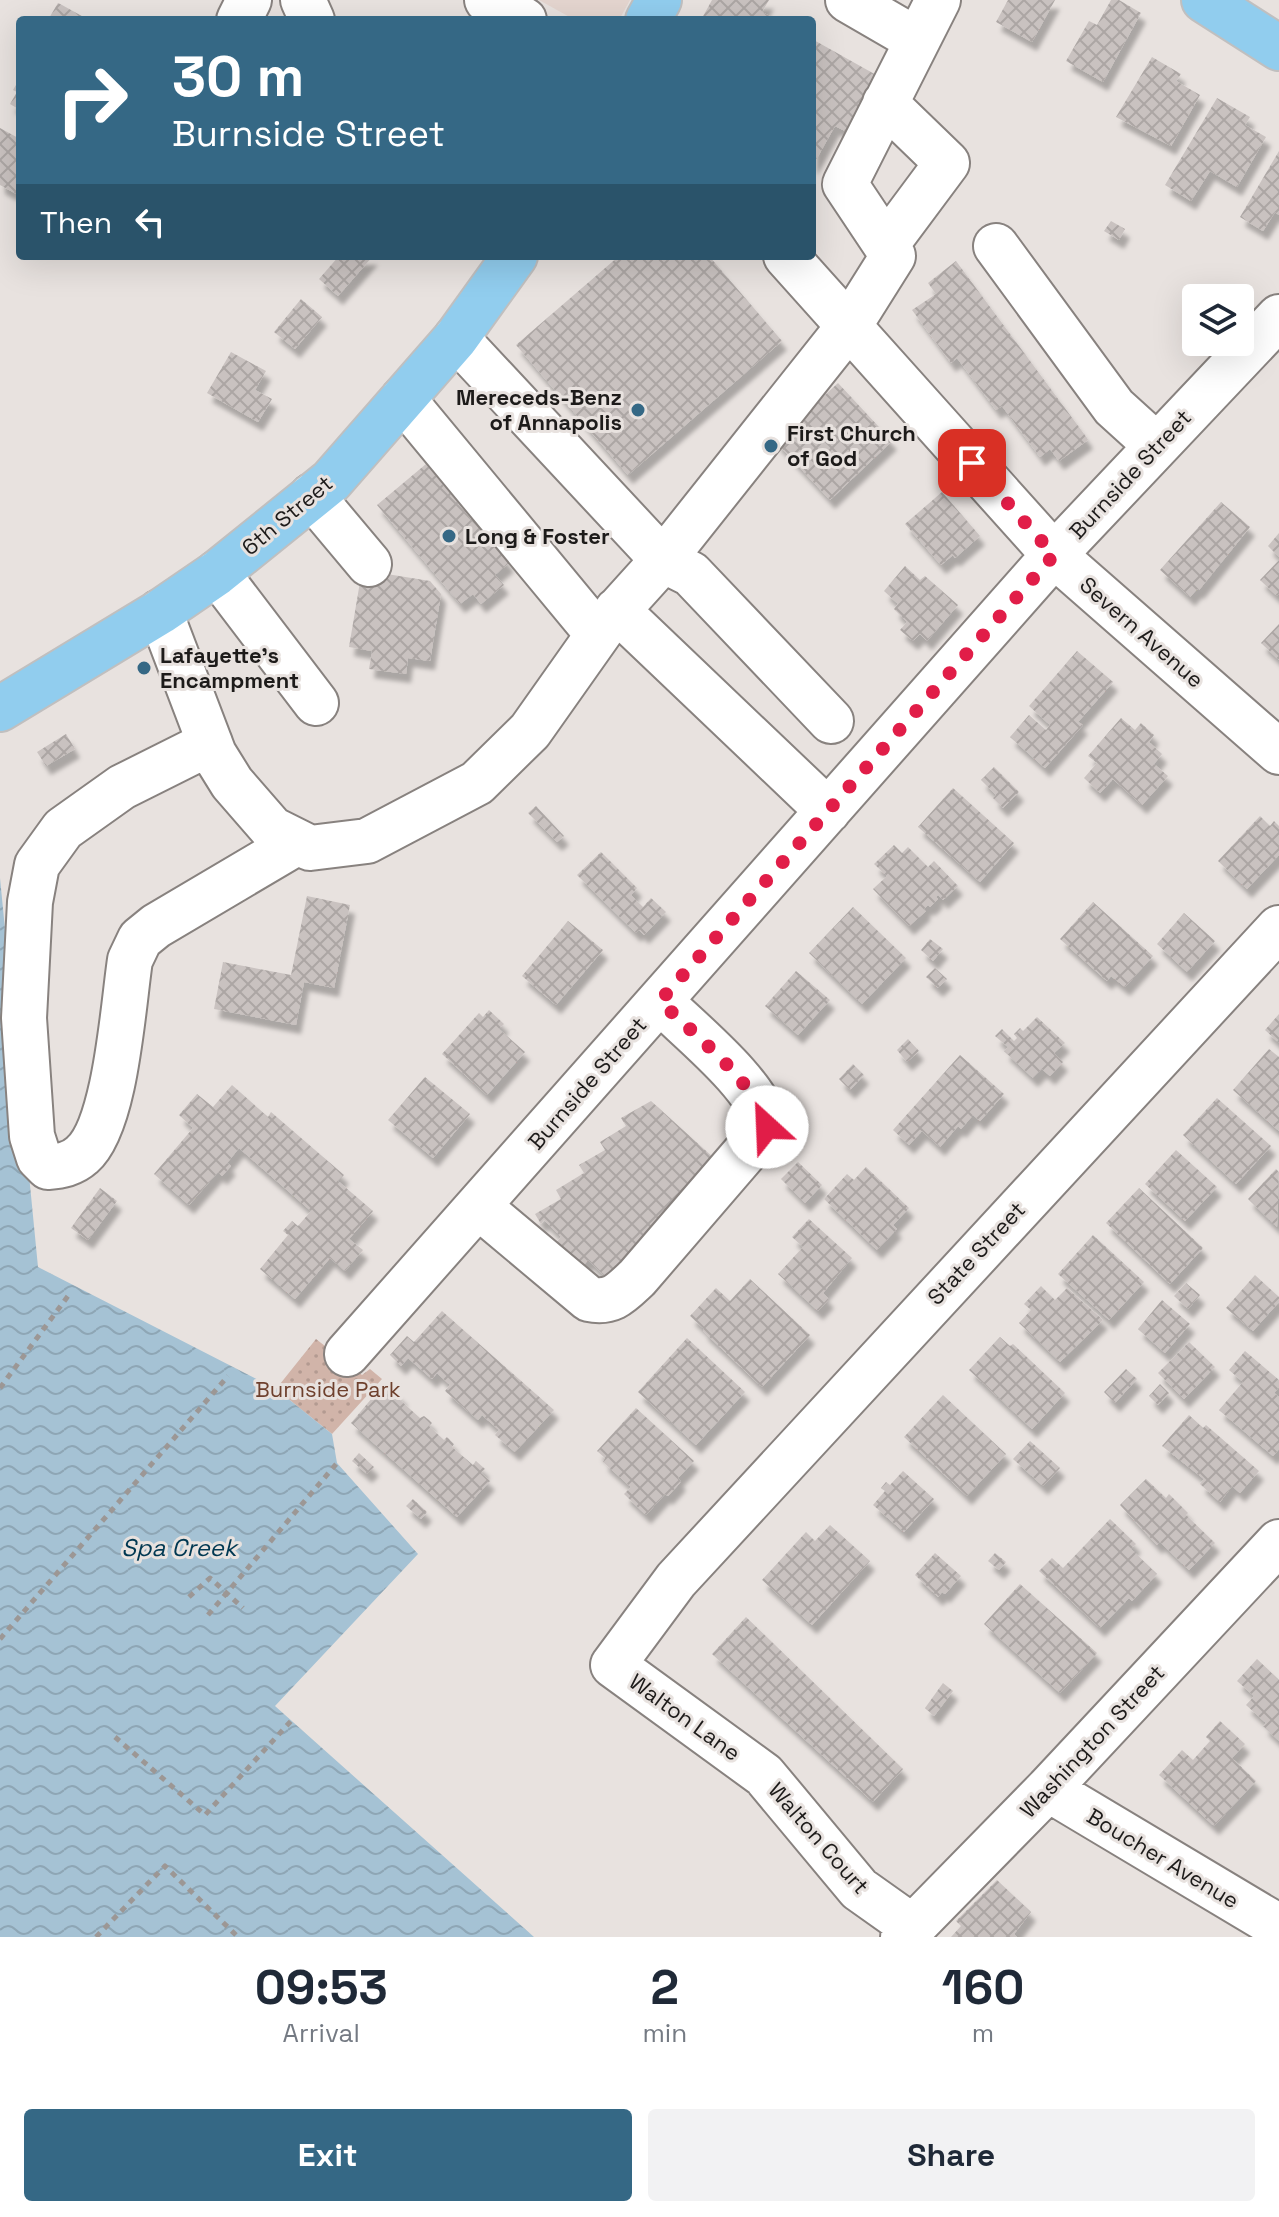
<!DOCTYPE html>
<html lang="en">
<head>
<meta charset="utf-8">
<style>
  :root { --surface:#fff; --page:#f2f2f3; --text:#1f2937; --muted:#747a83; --accent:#356885 }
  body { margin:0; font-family:"Space Grotesk",sans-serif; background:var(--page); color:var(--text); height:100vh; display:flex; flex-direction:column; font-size:30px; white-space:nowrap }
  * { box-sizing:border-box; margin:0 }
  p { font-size:26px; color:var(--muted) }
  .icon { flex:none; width:44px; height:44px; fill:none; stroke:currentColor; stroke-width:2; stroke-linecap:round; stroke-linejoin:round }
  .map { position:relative; height:1937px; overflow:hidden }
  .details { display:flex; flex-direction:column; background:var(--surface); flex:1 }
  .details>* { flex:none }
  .top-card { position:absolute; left:16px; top:16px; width:800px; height:244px; border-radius:8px; box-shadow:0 8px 32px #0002; background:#356885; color:#fff; overflow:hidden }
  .buttons { position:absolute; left:1182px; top:284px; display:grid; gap:16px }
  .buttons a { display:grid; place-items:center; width:72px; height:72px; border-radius:8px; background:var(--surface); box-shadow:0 8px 32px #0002; font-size:40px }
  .pin { position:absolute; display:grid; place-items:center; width:68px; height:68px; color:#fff; margin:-34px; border-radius:16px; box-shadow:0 4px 12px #0006 }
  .me { position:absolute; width:88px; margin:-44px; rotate:335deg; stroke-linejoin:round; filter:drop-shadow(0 0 6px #0008) }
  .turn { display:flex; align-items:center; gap:28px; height:168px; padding:0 24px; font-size:36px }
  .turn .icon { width:104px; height:104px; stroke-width:2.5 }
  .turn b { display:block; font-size:56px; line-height:68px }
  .then { display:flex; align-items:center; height:76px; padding:0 24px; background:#0003; gap:16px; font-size:30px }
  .eta { display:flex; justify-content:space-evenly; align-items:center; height:136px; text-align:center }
  .eta b { font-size:48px; font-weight:800; line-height:56px }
  .action { display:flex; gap:16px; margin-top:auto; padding:16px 24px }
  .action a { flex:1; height:92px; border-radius:8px; background:var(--accent); color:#fff; font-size:32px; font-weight:800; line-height:92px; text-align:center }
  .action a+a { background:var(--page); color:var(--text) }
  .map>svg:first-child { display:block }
</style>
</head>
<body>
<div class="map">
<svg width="1279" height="1937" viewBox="0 0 1279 1937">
  <defs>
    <pattern id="park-dots" width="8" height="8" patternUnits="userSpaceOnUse" patternTransform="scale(2)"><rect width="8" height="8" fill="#d1b4a9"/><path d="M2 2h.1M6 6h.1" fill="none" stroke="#b39a91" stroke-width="1.8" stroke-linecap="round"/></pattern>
    <pattern id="water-waves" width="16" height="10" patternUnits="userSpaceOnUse" patternTransform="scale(2)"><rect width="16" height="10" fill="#a5c2d4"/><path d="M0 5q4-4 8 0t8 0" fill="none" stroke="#8ea6b5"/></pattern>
    <pattern id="building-cross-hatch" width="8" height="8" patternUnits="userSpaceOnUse" patternTransform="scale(2)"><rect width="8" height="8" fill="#c9c2c0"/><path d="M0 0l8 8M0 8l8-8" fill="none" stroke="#aca6a4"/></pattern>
    <filter id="shadow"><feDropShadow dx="5" dy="9" stdDeviation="2" flood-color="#0004"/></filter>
  </defs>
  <rect width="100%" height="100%" fill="#e8e2df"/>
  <path fill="#e4d5cf" d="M539 0H630L619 20H575Z"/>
  <path fill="url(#park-dots)" d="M316 1339 362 1375 370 1369 382 1379 332 1434 276 1389Z"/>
  <path fill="url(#water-waves)" d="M0 878 38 1267 276 1389 332 1434 337 1463 418 1554 275 1706 534 1937H0Z"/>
  <path fill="url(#building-cross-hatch)" filter="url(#shadow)" d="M712 0H769L762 12 777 20H701Z
    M1008 0H1055L1032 42 996 22Z
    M1111 0H1119L1141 13 1103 82 1066 61 1089 21 1097 25Z
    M58 3 62 5 89 20H48Z
    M812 39 878 76 847 132 835 126 812 167Z
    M1152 57 1181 74 1176 81 1200 95 1171 146 1116 117Z
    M20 78V110L10 104 17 92 13 90Z
    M1217 98 1250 117 1245 125 1266 137 1237 187 1210 171 1191 201 1165 185Z
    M0 128 20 139V196L0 185Z
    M1279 151V215L1275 212 1263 231 1240 217Z
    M1111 221 1125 229 1119 240 1104 231Z
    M339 256H373L338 296 319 279Z
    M619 256H709L782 341 628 475 516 345Z
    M956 261 1087 438 1088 440 1059 461 1050 449 1040 457 1002 406 996 410 957 358 951 363 912 310 936 294 928 283Z
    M301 299 322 317 295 349 274 332Z
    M231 352 266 371 255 390 272 399 258 422 207 393Z
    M838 383 892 441 830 500 775 441Z
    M426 464 471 519 482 509 500 532 490 540 509 563 495 575 504 585 481 604 473 594 460 604 377 505Z
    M942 492 980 536 955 558 953 555 941 565 905 524Z
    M1221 502 1250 527 1199 590 1197 589 1190 597 1160 570Z
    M1279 533V557L1268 546Z
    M1279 560V594L1277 596 1260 580Z
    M905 566 920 580 925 576 958 605 927 641 920 634 913 641 900 630 907 622 894 609 898 604 884 591Z
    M362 570 430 581 441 594 430 661 408 658 406 674 369 669 372 651 349 647Z
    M1279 624V660L1261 643Z
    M1077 651 1113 682 1078 722 1083 725 1045 768 1010 737 1029 715 1046 730 1050 725 1029 706Z
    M1121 718 1135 730 1141 723 1154 735 1149 742 1162 754 1154 764 1168 776 1142 805 1113 779 1100 793 1084 778 1097 763 1088 756Z
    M66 734 75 749 46 766 37 752Z
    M994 767 1019 792 1003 808 993 798 996 795 981 780Z
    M953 788 1014 843 980 882 918 827Z
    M536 806 564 836 557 842 528 813Z
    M1260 816 1270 826 1274 821 1279 826V855L1247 889 1218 861Z
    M894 845 902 853 908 847 928 867 934 861 958 886 943 900 938 895 936 897 938 899 930 907 928 905 924 909 926 911 909 926 873 889 887 876 874 864Z
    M601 852 637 888 631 895 643 907 651 898 666 912 644 935 639 930 636 933 577 875Z
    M307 896 350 905 334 988 304 982 296 1025 214 1009 223 962 291 975Z
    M1093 902 1153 956 1125 987 1111 976 1107 981 1060 939Z
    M853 907 906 958 862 1004 809 953Z
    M1184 913 1215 941 1187 972 1157 944Z
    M568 921 603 950 556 1005 522 976Z
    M930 939 943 949 933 961 921 950Z
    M935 968 947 979 938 988 926 977Z
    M796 971 830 1000 798 1035 765 1006Z
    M489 1010 504 1024 499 1029 525 1052 487 1095 442 1054 479 1013 483 1017Z
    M1279 1014V1043L1265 1030Z
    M1037 1017 1065 1043 1054 1053 1063 1062 1050 1076 1042 1069 1033 1078 1004 1051 1008 1047 995 1036 1002 1029 1014 1041 1017 1038 1014 1034 1020 1028 1023 1031Z
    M908 1039 919 1051 907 1062 897 1050Z
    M1269 1049 1279 1057V1131L1233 1090Z
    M960 1055 1004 1094 980 1121 973 1115 961 1129 958 1126 940 1147 922 1131 909 1145 893 1130Z
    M853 1064 864 1075 850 1090 839 1079Z
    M425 1077 470 1114 433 1158 388 1120Z
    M232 1085 268 1117 271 1112 344 1175 338 1181 373 1211 349 1239 363 1250 345 1271 330 1258 295 1299 260 1269 288 1235 283 1231 292 1221 298 1226 311 1211 239 1148 227 1163 231 1166 222 1176 218 1172 189 1205 154 1174 193 1128 179 1115 197 1094 213 1107Z
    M1217 1098 1271 1146 1236 1184 1183 1135Z
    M651 1101 715 1159 614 1285 588 1260 582 1267 556 1243 561 1237 544 1220 541 1224 535 1214 561 1199 556 1190 584 1173 579 1165 605 1150 600 1142 626 1126 621 1118Z
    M1176 1150 1217 1187 1185 1221 1145 1184Z
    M798 1162 822 1185 805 1203 781 1179Z
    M866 1167 909 1208 893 1225 897 1229 877 1250 824 1199 847 1174 854 1180Z
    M1276 1169 1279 1172 1277 1227 1248 1199Z
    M100 1188 117 1201 88 1240 71 1228Z
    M1139 1188 1203 1248 1170 1284 1106 1223Z
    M809 1219 852 1258 823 1293 829 1299 818 1311 778 1274 803 1247 792 1237Z
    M1093 1235 1144 1282 1109 1320 1058 1274Z
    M1255 1275 1279 1297V1302L1253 1331 1226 1308Z
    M750 1279 810 1335 762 1387 703 1331 704 1329 690 1316 716 1288 730 1301Z
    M1186 1283 1200 1295 1188 1309 1174 1296Z
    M1041 1286 1055 1300 1067 1288 1103 1320 1060 1362 1019 1323 1031 1310 1024 1304Z
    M1162 1300 1190 1324 1165 1353 1138 1329Z
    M442 1311 554 1410 515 1452 495 1435 499 1430 482 1415 478 1420 445 1391 450 1385 437 1373 432 1379 408 1358 401 1366 390 1355 407 1336 414 1342Z
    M1000 1337 1010 1346 1013 1344 1065 1393 1032 1429 969 1370Z
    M687 1338 745 1392 696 1445 638 1392Z
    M1189 1342 1215 1367 1184 1399 1158 1373Z
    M1245 1351 1279 1380V1387L1274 1393 1279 1397V1449L1273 1456 1219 1410 1243 1382 1229 1370Z
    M1126 1369 1137 1379 1115 1403 1104 1392Z
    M1160 1384 1169 1393 1158 1405 1149 1396Z
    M383 1385 392 1394 395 1390 397 1392 403 1397 400 1400 420 1418 424 1416 429 1420 432 1423 429 1426 444 1440 447 1437 454 1444 452 1447 473 1465 476 1461 485 1469 481 1473 490 1481 457 1517 351 1423Z
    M943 1395 1006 1454 967 1496 904 1437Z
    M636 1408 694 1461 678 1478 681 1481 679 1484 668 1496 665 1494 646 1515 624 1494 631 1487 603 1462 605 1458 597 1451Z
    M1189 1415 1203 1428 1206 1425 1259 1471 1240 1493 1232 1486 1220 1502 1200 1484 1204 1479 1162 1446Z
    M1030 1441 1060 1468 1043 1486 1013 1459Z
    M359 1453 374 1467 367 1474 352 1461Z
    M903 1471 934 1499 904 1532 873 1505 885 1491 881 1488 886 1482 890 1485Z
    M1146 1479 1166 1498 1169 1494 1188 1513 1186 1515 1215 1543 1189 1570 1160 1542 1157 1545 1120 1505Z
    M413 1499 427 1512 421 1519 406 1506Z
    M1110 1519 1136 1544 1131 1549 1157 1574 1132 1601 1129 1598 1100 1628 1039 1571 1052 1558 1063 1568Z
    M830 1525 870 1561 812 1625 762 1580 806 1532 815 1541Z
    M935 1553 961 1576 945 1594 942 1592 938 1597 915 1575Z
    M995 1553 1006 1562 999 1570 988 1561Z
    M1020 1584 1097 1653 1060 1693 984 1624Z
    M746 1617 903 1769 873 1802 712 1654Z
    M1257 1659 1279 1680V1741L1263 1726 1266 1723 1246 1705 1254 1696 1237 1681Z
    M943 1683 953 1691 934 1716 925 1708Z
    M1220 1721 1245 1744 1232 1758 1256 1781 1214 1826 1159 1775 1182 1750 1193 1760 1210 1741 1206 1737Z
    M997 1880 1031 1912 1014 1934 1017 1937H951L961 1926 956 1921Z"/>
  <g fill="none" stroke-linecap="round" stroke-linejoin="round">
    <g stroke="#88827f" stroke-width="48">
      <path id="minor" d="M303 0 312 20
        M487 0 524 20
        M848 0 917 40
        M239 20 249 0
        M885 103 947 163 886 245
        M996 246 1114 407 1157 446
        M786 256 1054 555 1279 752
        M456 338 663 560 691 574 831 721
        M403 399 590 625 607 622 663 560 849 326 893 256 845 184 938 0
        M312 496 369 564
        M217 573 316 703
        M617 610 828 811
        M160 612 214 754 232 783 272 829 310 848 367 841 477 783 530 731 607 622
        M210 743 122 787 63 829 37 865 30 902 24 1018 32 1136 39 1158 48 1167C61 1166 72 1164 82 1155 116 1126 123 1006 130 960L140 939 156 926 298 842
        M478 1206 589 1299C612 1304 621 1293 637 1278L767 1127C760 1086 690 1031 660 1001
        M347 1354 1054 555 1279 317
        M1048 1789 1279 1927
        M914 1928 859 1889 764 1775 613 1665 676 1580 1279 928
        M903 1937 1048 1789 1279 1542"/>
    </g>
    <g stroke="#c0bfbf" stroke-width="48">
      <path id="major" d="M1204 0 1279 48
        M648 20 659 0
        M0 709 160 612 217 573 331 481 456 338 515 256"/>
    </g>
    <path stroke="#9c9795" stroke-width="5" stroke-dasharray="6 6" stroke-linecap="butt" d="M0 1388 68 1296
      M189 1597 210 1578 243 1608
      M208 1615 337 1463
      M0 1639 228 1376
      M115 1737 205 1815 291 1721
      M96 1937 165 1866 238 1937"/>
    <use href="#minor" stroke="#fff" stroke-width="44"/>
    <use href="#major" stroke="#91cdee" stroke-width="44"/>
  </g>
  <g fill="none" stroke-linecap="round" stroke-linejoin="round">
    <path stroke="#e11d48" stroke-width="14" stroke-dasharray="0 25.2" d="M767 1127C760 1086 690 1031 660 1001L1054 555 972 463"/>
  </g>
  <g fill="#356885" stroke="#e8e2df" stroke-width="3">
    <circle cx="638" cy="410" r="8"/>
    <circle cx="771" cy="446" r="8"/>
    <circle cx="449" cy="536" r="8"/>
    <circle cx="144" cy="668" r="8"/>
  </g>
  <g text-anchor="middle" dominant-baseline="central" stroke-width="6" stroke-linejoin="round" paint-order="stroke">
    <g font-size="22" font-weight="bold" fill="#1d1b1a" stroke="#e8e2df" text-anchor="start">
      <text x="622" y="397" text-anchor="end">Mereceds-Benz<tspan x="622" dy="25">of Annapolis</tspan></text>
      <text x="787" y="433">First Church<tspan x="787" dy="25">of God</tspan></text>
      <text x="465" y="536">Long &amp; Foster</text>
      <text x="160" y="655">Lafayette's<tspan x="160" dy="25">Encampment</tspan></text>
    </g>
    <g font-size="22" fill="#1d1b1a" stroke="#e8e2df">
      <text transform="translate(1130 474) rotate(-47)">Burnside Street</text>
      <text transform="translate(287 515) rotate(-40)">6th Street</text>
      <text transform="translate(1142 632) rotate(41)">Severn Avenue</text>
      <text transform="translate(587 1083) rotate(-49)">Burnside Street</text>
      <text transform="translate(976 1253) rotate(-47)">State Street</text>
      <text transform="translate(685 1717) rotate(36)">Walton Lane</text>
      <text transform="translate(1092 1741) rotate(-47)">Washington Street</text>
      <text transform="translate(819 1838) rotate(49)">Walton Court</text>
      <text transform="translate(1163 1858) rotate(31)">Boucher Avenue</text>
    </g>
    <g font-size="22" fill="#6e402d" stroke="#e8e2df">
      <text x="328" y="1389">Burnside Park</text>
    </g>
    <g font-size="24" font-style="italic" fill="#003852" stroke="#e8e2df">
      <text x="179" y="1547">Spa Creek</text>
    </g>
  </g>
</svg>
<div class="buttons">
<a><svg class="icon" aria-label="layers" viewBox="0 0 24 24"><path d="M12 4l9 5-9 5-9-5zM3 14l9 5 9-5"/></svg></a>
</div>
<div class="pin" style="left:972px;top:463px;background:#d93025"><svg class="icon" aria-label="arrive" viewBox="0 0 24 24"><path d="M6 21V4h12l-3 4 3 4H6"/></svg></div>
<svg class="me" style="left:767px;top:1127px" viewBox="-20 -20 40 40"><circle r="19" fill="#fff"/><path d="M0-13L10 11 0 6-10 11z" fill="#e11d48"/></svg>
<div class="top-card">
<div class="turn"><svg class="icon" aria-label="right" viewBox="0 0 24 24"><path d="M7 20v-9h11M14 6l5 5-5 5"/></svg><div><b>30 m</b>Burnside Street</div></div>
<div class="then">Then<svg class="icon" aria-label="left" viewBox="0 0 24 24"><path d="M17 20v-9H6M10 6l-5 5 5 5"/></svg></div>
</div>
</div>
<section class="details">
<div class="eta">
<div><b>09:53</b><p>Arrival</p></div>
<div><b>2</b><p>min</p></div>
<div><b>160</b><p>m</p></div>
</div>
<div class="action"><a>Exit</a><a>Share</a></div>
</section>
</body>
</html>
